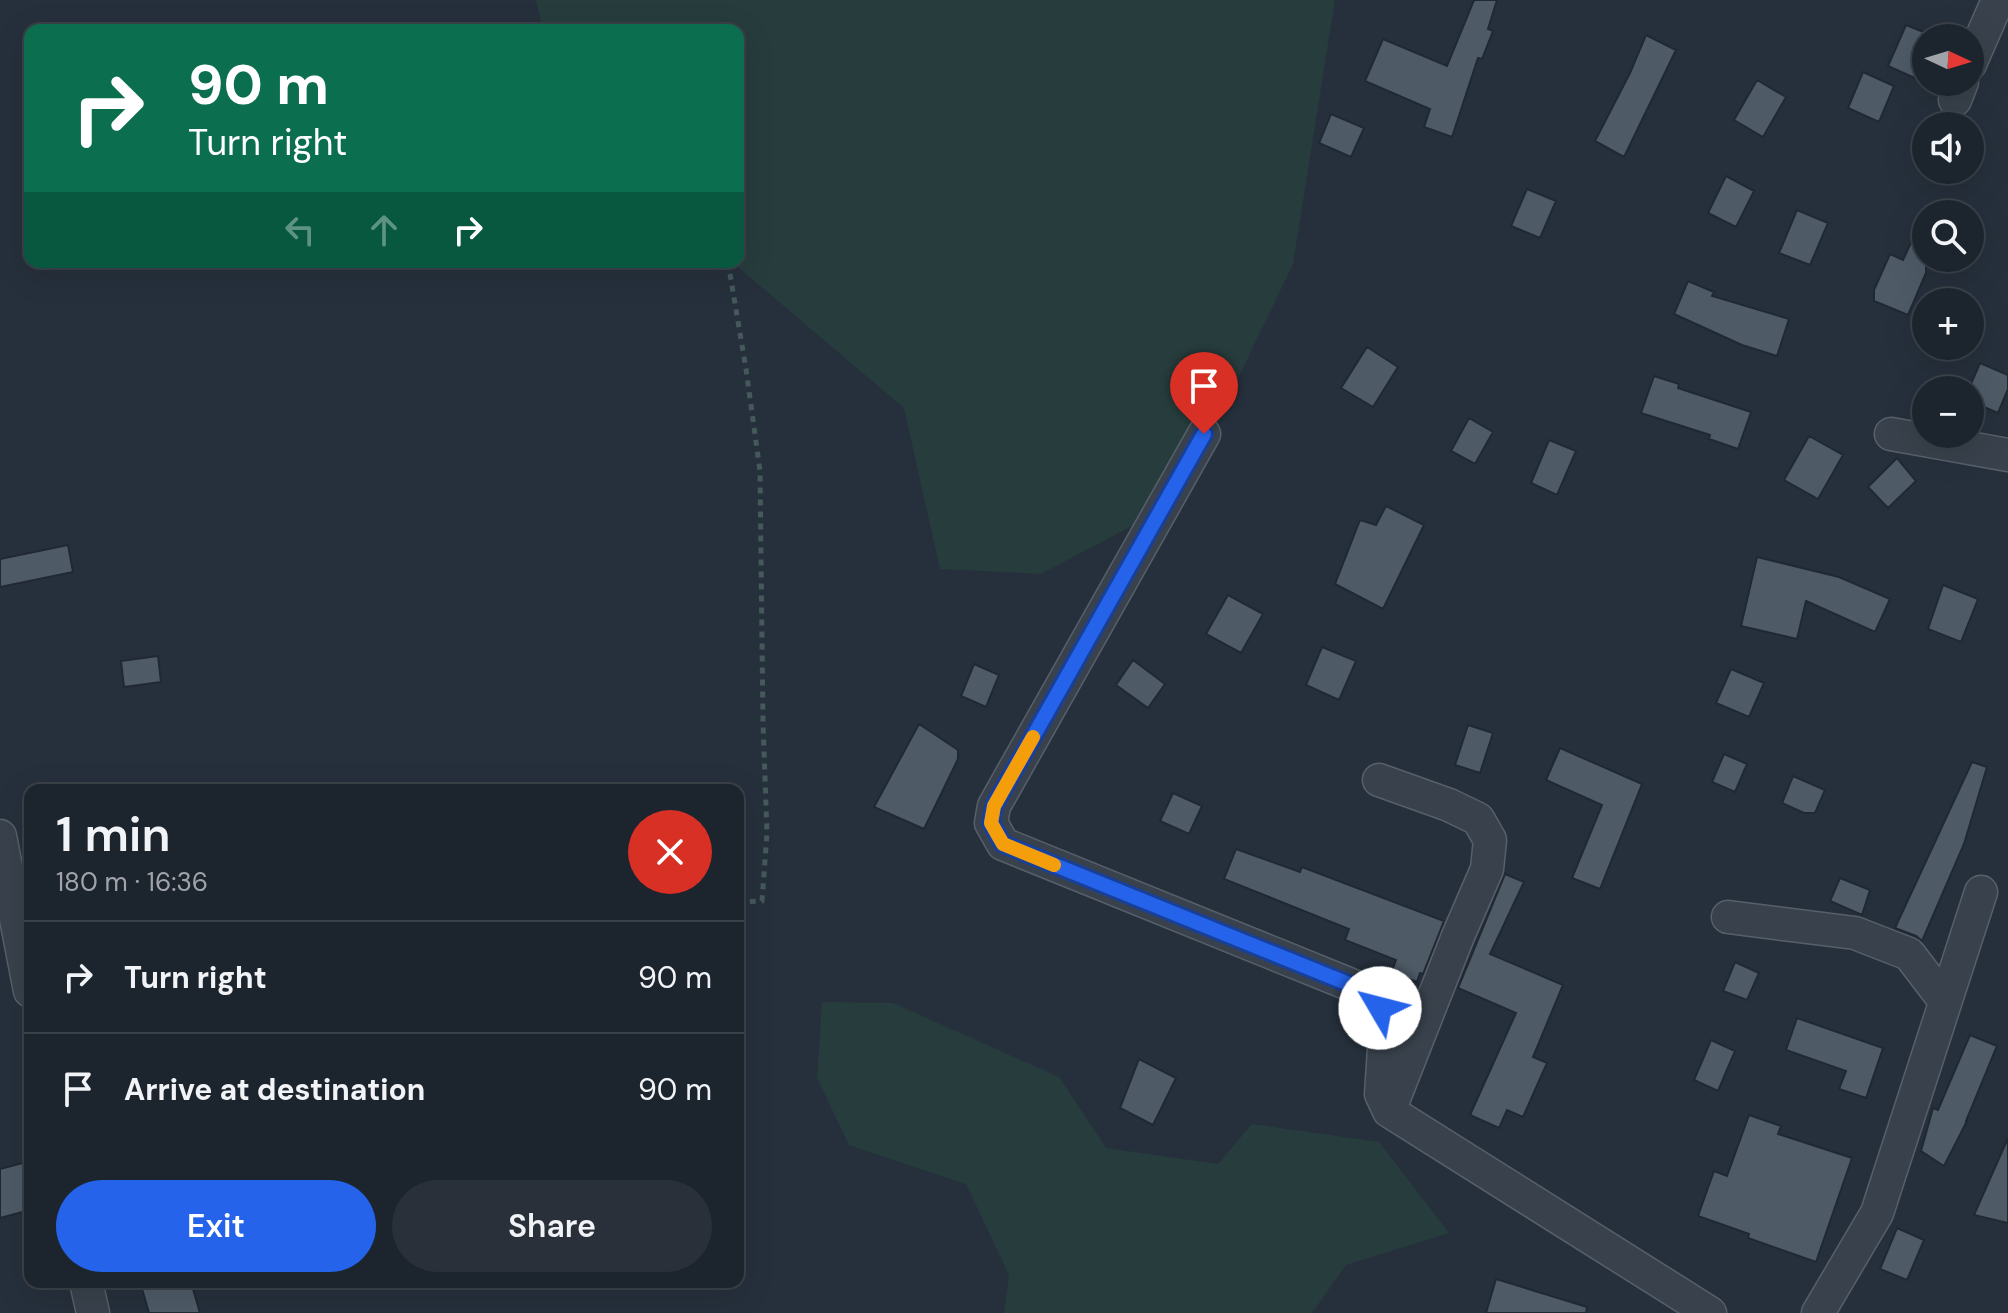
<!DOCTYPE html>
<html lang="en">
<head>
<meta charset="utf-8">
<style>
  :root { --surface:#1c242d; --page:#293039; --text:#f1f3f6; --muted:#a0a4aa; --line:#3a4149; --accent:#2563eb }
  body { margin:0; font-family:"DM Sans",sans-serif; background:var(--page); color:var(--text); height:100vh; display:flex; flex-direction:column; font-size:30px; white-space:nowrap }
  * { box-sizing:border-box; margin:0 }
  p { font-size:26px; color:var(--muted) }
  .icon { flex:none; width:44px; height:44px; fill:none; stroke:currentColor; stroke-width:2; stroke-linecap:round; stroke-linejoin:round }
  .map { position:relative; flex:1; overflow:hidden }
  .panel { position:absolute; left:24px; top:784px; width:720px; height:504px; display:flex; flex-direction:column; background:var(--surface); border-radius:16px; box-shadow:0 8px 32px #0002,0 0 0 2px var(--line) }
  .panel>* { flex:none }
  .banner { position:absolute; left:24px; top:24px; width:720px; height:244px; border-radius:16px; box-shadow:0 8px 32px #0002,0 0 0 2px var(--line); background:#0b6e4f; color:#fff; overflow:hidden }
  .needle { width:52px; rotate:94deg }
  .controls { position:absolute; left:1912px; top:24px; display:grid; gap:16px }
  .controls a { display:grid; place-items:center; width:72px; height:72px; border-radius:50%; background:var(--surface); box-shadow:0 8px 32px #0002,0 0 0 2px var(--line); font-size:40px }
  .pin { position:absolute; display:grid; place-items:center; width:68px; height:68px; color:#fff; margin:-82px -34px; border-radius:50% 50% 50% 0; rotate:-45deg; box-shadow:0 0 8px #0007 }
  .pin .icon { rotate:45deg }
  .me { position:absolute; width:88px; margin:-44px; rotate:307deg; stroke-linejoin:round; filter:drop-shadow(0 0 6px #0008) }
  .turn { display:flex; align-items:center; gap:28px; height:168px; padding:0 32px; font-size:36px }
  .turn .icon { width:104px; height:104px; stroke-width:2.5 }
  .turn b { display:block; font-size:56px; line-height:68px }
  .lanes { display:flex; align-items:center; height:76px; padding:0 32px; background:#0003; justify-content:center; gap:40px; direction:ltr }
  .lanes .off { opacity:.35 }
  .round { display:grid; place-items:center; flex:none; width:84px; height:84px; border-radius:42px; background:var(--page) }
  .head { display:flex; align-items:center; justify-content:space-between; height:136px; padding:0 32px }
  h1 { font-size:48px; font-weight:600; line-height:60px }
  .button { display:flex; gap:16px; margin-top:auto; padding:16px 32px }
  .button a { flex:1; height:92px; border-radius:48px; background:var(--accent); color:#fff; font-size:32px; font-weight:600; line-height:92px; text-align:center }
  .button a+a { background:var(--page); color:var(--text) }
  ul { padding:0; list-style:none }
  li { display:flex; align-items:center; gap:24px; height:112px; padding:0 32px; border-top:2px solid var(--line) }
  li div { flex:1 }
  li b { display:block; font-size:30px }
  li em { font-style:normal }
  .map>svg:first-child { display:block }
</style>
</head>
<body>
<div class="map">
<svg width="2008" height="1313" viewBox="0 0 2008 1313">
  <rect width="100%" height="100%" fill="#26303c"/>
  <path fill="#273c3d" d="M536 0H1335L1293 264 1179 501 1041 574 940 569 904 408 732 262H738V30H543Z
    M822 1002 893 1003 1059 1077 1106 1148 1218 1164 1252 1124 1379 1142 1449 1233 1346 1265 1312 1313H1004L1009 1275 966 1184 849 1145 817 1078Z"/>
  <path fill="#4e5b67" stroke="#202933" stroke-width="2" d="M1474 0H1497L1488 29 1493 31 1482 59 1478 58 1452 137 1424 127 1430 109 1365 81 1383 39 1447 66Z
    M1906 25 1926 33V64L1919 80 1888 66Z
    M1646 35 1676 50 1624 157 1595 141 1630 73Z
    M1863 72 1894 86 1879 122 1848 108Z
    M1757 80 1786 97 1763 137 1734 120Z
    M1331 114 1364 128 1351 157 1319 143Z
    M1726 176 1754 191 1736 227 1708 213Z
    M1527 189 1556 201 1540 238 1511 226Z
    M1797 210 1828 223 1810 265 1779 253Z
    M1926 210V273L1908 315 1874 301V290L1890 254 1903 260Z
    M1688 281 1714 292 1712 296 1789 319 1777 356 1742 345 1674 314Z
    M1367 347 1398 367 1373 407 1341 388Z
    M1980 363 2008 375V389L1998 413 1970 401V386Z
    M1654 376 1679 384 1678 388 1751 412 1738 449 1709 439 1710 435 1641 413Z
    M1469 418 1493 432 1475 464 1451 451Z
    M1809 436 1843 455 1818 499 1784 480Z
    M1549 440 1576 451 1557 495 1531 483Z
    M1897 458 1916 481 1888 508 1868 487Z
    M1386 506 1424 525 1383 609 1335 584 1360 520 1376 525Z
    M68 545 73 572 0 587V559Z
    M1757 557 1839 577 1890 599 1875 632 1806 601 1797 639 1741 626Z
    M1943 585 1978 599 1961 642 1928 629Z
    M1228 595 1263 614 1241 653 1206 634Z
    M1322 647 1356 661 1339 700 1306 685Z
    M158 656 161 682 124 687 121 661Z
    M1133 660 1165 684 1148 708 1116 685Z
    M974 664 999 675 986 707 961 696Z
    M1731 669 1764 683 1749 717 1716 703Z
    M919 724 958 750V759L924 829 874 807Z
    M1468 725 1493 733 1480 773 1455 765Z
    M1560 748 1642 784 1600 889 1572 878 1602 805 1546 780Z
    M1724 754 1747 764 1735 792 1712 782Z
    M1972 762 1987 767 1964 844 1922 941 1916 936 1895 928Z
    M1793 776 1825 790 1815 813H1804L1782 803Z
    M1173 793 1202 806 1189 834 1160 821Z
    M1236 849 1300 872 1302 867 1444 921 1423 974 1420 973 1417 982 1391 973 1396 960 1345 940 1349 929 1224 879Z
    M1505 874 1524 882 1490 954 1563 985 1533 1057 1547 1063 1523 1117 1507 1110 1499 1128 1470 1115 1516 1013 1458 988Z
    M1840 878 1870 890 1862 915 1830 901Z
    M1735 962 1759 973 1747 1000 1723 991Z
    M1797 1018 1883 1048 1866 1098 1839 1089 1846 1071 1786 1050Z
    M1970 1035 1997 1046 1966 1121H1967L1944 1166 1921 1151 1933 1108 1938 1110Z
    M1711 1040 1735 1051 1718 1091 1694 1080Z
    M1139 1059 1176 1078 1153 1125 1120 1108Z
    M1749 1115 1781 1126 1778 1134 1852 1158 1816 1262 1748 1238 1749 1234 1698 1216 1714 1171 1727 1176Z
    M2008 1138V1223L1974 1215Z
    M30 1161V1210L0 1218V1169Z
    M1897 1228 1924 1240 1907 1280 1880 1269Z
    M1496 1279 1587 1307 1586 1313H1486Z
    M140 1282H191L200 1313H149Z"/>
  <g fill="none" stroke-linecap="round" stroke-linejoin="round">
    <g stroke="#57606a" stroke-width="35">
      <path id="minor" d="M1970 64 1998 0
        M1955 100 1962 82
        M1204 434 994 806 991 823 1003 844 1366 991 1380 1008 1385 1034 1381 1094 1389 1111 1710 1313
        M1891 434 2008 455
        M1379 780 1449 805 1478 819 1490 840 1487 869 1458 936 1389 1111
        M0 836 30 991
        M1728 917 1855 933 1909 954 1945 1001
        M86 1282 93 1313
        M1818 1313 1877 1213 1981 892"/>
    </g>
    <path stroke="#45595a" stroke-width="5" stroke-dasharray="6 6" stroke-linecap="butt" d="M728 262 746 369 760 471 763 723 767 833 762 901 738 902"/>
    <use href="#minor" stroke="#39424c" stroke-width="32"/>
  </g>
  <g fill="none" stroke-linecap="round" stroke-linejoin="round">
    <g stroke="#184099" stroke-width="20">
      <path id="route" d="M1204 434 994 806 991 823 1003 844 1366 991 1380 1008"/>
    </g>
    <use href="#route" stroke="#2563eb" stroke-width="14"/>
    <path stroke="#f59e0b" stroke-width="14" d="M1033 737 994 806 991 823 1003 844 1054 865"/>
  </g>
</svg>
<div class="controls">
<a><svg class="needle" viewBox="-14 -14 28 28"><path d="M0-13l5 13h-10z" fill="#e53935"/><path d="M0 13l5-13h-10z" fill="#a0a4aa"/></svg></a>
<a><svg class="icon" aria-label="sound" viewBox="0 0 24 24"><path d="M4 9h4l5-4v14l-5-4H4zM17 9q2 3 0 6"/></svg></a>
<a><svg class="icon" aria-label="search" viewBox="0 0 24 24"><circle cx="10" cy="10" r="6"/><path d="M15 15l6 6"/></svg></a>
<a>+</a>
<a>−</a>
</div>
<div class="pin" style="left:1204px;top:434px;background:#d93025"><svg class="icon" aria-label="arrive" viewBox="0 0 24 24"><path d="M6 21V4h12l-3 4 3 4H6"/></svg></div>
<svg class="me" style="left:1380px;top:1008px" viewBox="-20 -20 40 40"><circle r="19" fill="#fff"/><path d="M0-13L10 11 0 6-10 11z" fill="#2563eb"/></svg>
<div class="banner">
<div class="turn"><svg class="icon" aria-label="right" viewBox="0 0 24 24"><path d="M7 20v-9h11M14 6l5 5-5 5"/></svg><div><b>90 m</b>Turn right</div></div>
<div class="lanes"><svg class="icon off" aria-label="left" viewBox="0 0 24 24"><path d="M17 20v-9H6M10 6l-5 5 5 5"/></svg><svg class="icon off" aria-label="ahead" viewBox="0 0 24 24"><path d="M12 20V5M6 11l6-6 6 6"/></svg><svg class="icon" aria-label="right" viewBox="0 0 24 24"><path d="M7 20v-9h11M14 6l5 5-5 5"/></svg></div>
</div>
<section class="panel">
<div class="head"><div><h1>1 min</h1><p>180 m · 16:36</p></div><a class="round" style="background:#d93025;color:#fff"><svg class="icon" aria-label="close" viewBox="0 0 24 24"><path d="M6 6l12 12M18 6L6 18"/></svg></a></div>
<ul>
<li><svg class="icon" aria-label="right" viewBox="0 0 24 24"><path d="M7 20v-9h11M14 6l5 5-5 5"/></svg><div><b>Turn right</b></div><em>90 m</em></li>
<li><svg class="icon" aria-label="arrive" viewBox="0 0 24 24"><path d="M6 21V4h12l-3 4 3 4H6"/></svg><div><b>Arrive at destination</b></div><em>90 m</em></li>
</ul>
<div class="button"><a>Exit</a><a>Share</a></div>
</section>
</div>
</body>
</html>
